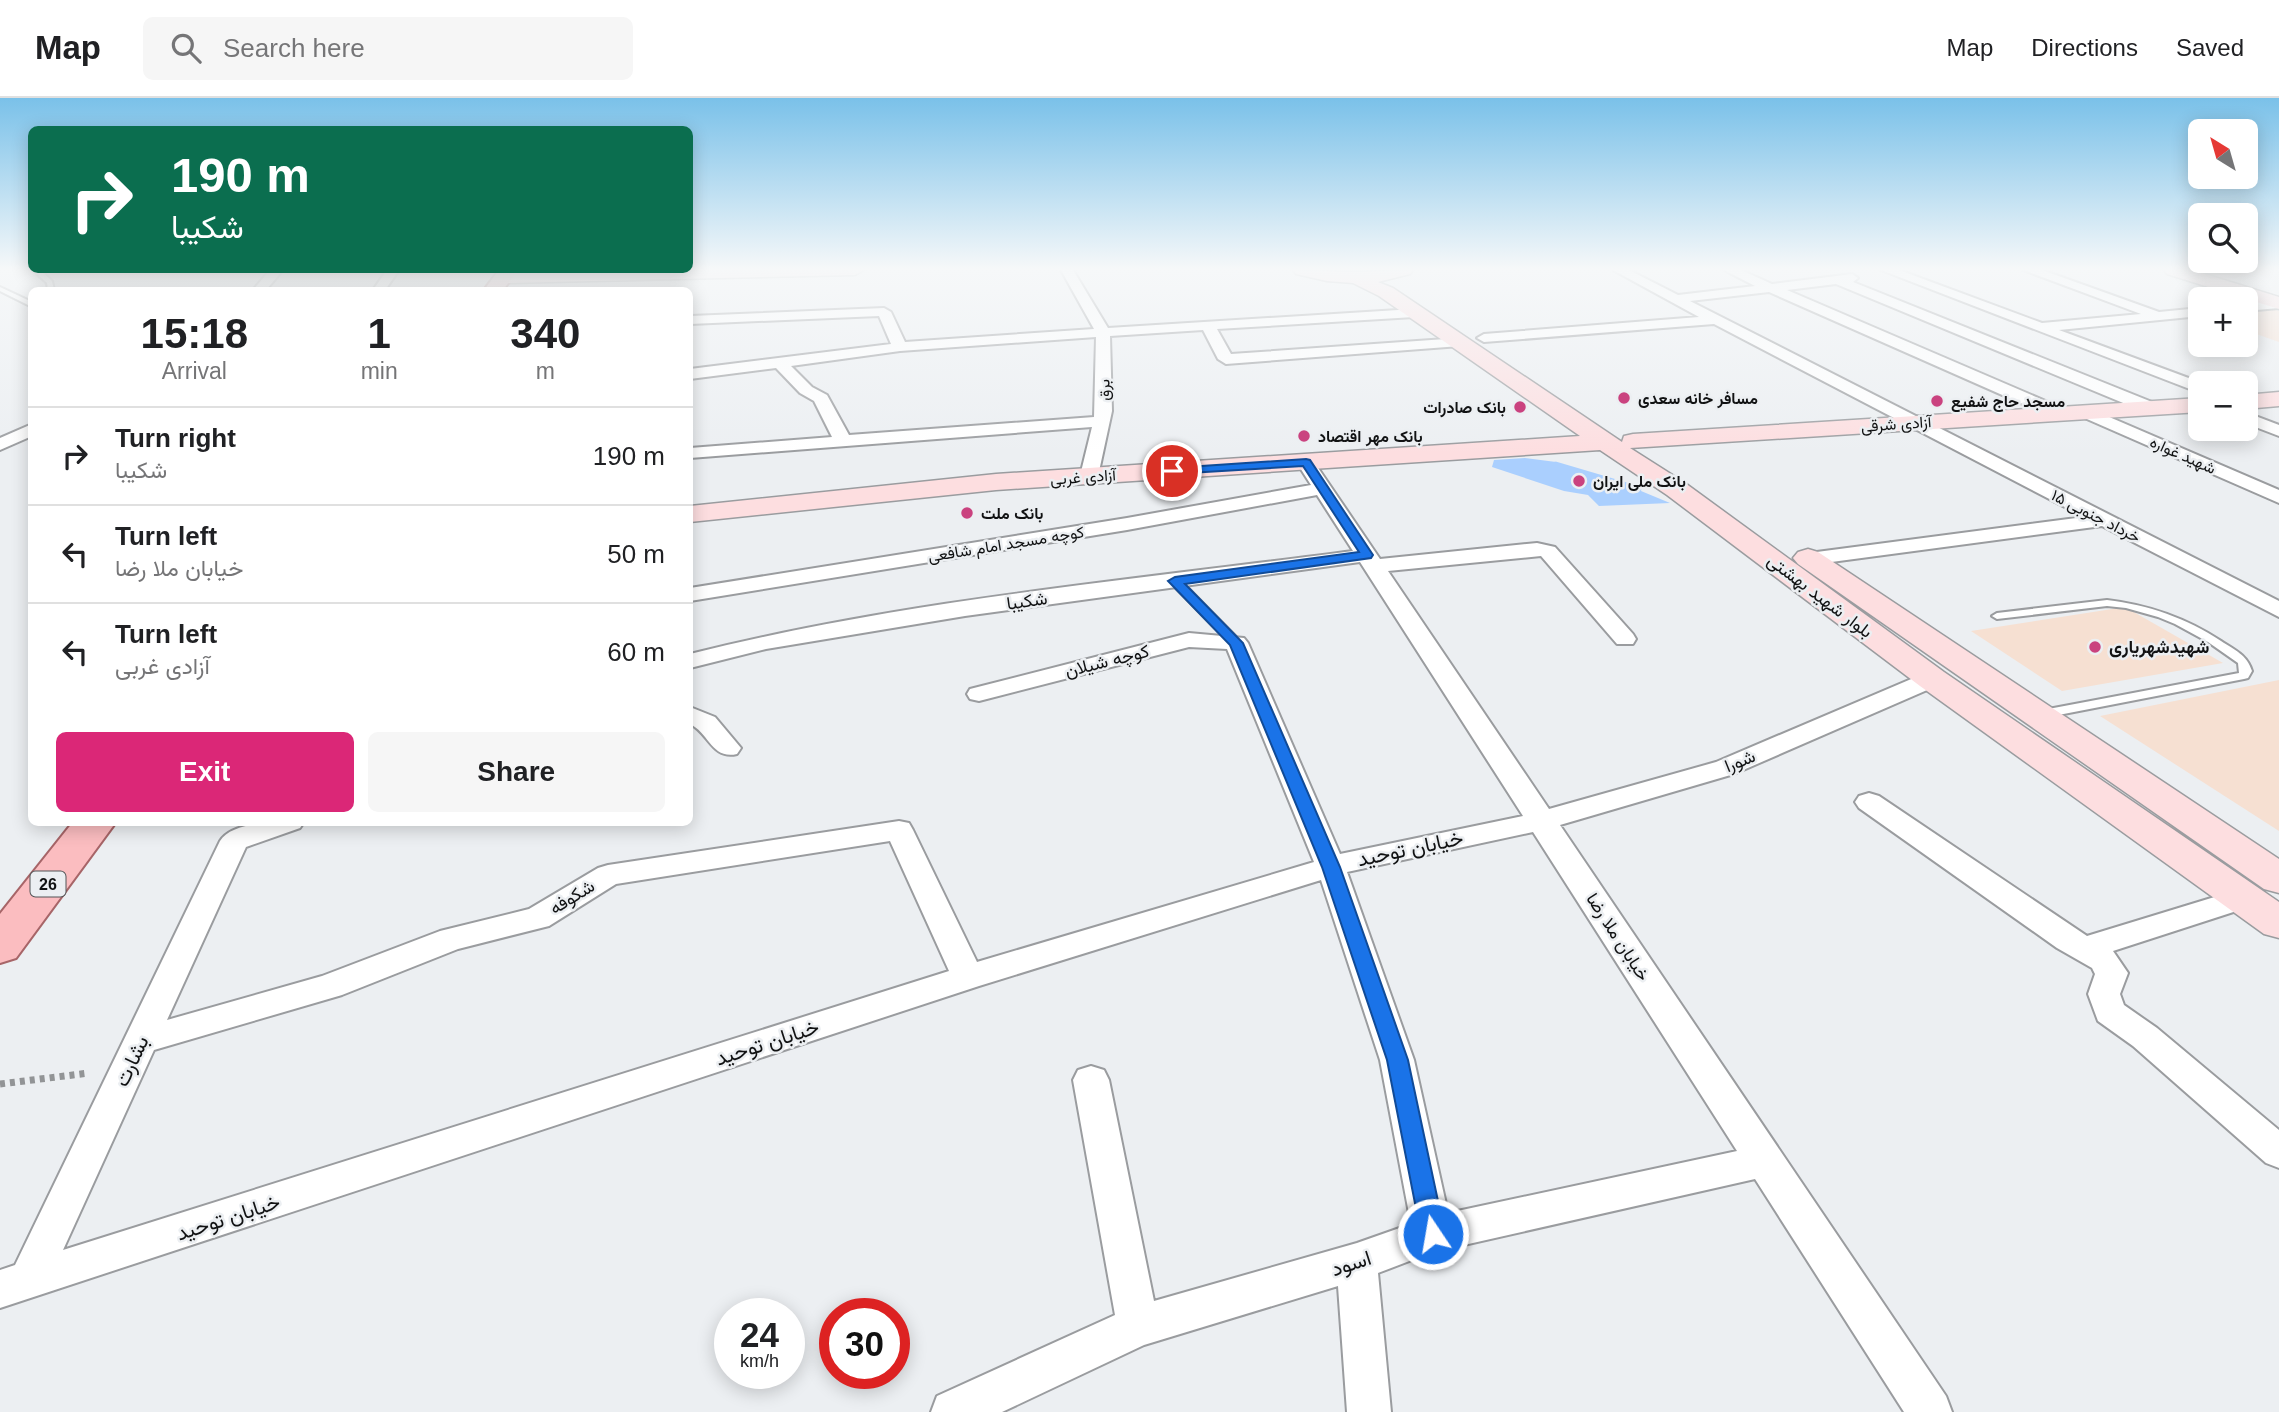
<!DOCTYPE html>
<html lang="en">
<head>
<meta charset="utf-8">
<style>
  :root { --surface:#fff; --page:#f6f6f6; --text:#202124; --muted:#757577; --line:#e0e0e0; --accent:#db2777 }
  body { margin:0; font-family:Helvetica,Vazirmatn,sans-serif; background:var(--page); color:var(--text); height:100vh; display:flex; flex-direction:column; font-size:26px; white-space:nowrap }
  * { box-sizing:border-box; margin:0 }
  p { font-size:23px; color:var(--muted) }
  .icon { flex:none; width:38px; height:38px; fill:none; stroke:currentColor; stroke-width:2; stroke-linecap:round; stroke-linejoin:round }
  .map { position:relative; flex:1; overflow:hidden }
  .panel { position:absolute; left:28px; top:189px; width:665px; height:539px; display:flex; flex-direction:column; background:var(--surface); border-radius:10px; box-shadow:0 4px 18px #0003 }
  .panel>* { flex:none }
  .top-card { position:absolute; left:28px; top:28px; width:665px; height:147px; border-radius:10px; box-shadow:0 4px 18px #0003; background:#0b6e4f; color:#fff; overflow:hidden }
  .needle { width:46px; rotate:323deg }
  .buttons { position:absolute; left:2188px; top:21px; display:grid; gap:14px }
  .buttons a { display:grid; place-items:center; width:70px; height:70px; border-radius:10px; background:var(--surface); box-shadow:0 4px 18px #0003; font-size:35px }
  .speed { position:absolute; left:714px; top:1200px; display:flex; gap:14px; font-size:35px; font-weight:700; text-align:center }
  .speed>* { display:grid; place-content:center; width:91px; height:91px; border-radius:50%; background:var(--surface); box-shadow:0 4px 18px #0003; line-height:1 }
  .speed small { font-size:18px; font-weight:400 }
  .speed .limit { border:10px solid #d22; background:#fff; color:#111 }
  .pin { position:absolute; display:grid; place-items:center; width:60px; height:60px; color:#fff; margin:-30px; border:4px solid #fff; border-radius:50%; box-shadow:0 2px 7px #0007 }
  .me { position:absolute; width:77px; margin:-38px; rotate:348deg; stroke-linejoin:round; filter:drop-shadow(0 0 5px #0008) }
  .turn { display:flex; align-items:center; gap:24px; height:147px; padding:0 28px; font-size:32px }
  .turn .icon { width:91px; height:91px; stroke-width:2.5 }
  .turn b { display:block; font-size:49px; line-height:60px }
  .eta { display:flex; justify-content:space-evenly; align-items:center; height:119px; text-align:center }
  .eta b { font-size:42px; font-weight:700; line-height:49px }
  .primary-button { display:flex; gap:14px; margin-top:auto; padding:14px 28px }
  .primary-button a { flex:1; height:80px; border-radius:10px; background:var(--accent); color:#fff; font-size:28px; font-weight:700; line-height:80px; text-align:center }
  .primary-button a+a { background:var(--page); color:var(--text) }
  ul { padding:0; list-style:none }
  li { display:flex; align-items:center; gap:21px; height:98px; padding:0 28px; border-top:2px solid var(--line) }
  li div { flex:1 }
  li b { display:block; font-size:26px }
  li em { font-style:normal }
  header { display:flex; align-items:center; gap:42px; box-sizing:border-box; height:98px; padding:0 35px; background:var(--surface); border-bottom:2px solid var(--line) }
  header strong { font-size:33px }
  nav { display:flex; gap:38px; margin-inline-start:auto; font-size:24px }
  .search { width:490px; height:63px; background:var(--page); display:flex; align-items:center; gap:18px; box-sizing:border-box; padding:0 24px; border-radius:10px; color:var(--muted); font-size:26px }
  .map>svg:first-child { display:block }
</style>
</head>
<body>
<header>
<strong>Map</strong>
<div class="search"><svg class="icon" aria-label="search" viewBox="0 0 24 24"><circle cx="10" cy="10" r="6"/><path d="M15 15l6 6"/></svg>Search here</div>
<nav><a>Map</a><a>Directions</a><a>Saved</a></nav>
</header>
<div class="map">
<svg width="2279" height="1314" viewBox="0 0 2279 1314">
  <rect width="100%" height="100%" fill="#eceff2"/>
  <path fill="#f6e0d2" d="M2270 210 2279 213V244L2245 232V212Z
    M2125 509 2223 565 2062 593 1971 533Z
    M2279 582V733L2100 618Z"/>
  <path fill="#aacffe" d="M1525 360 1556 364 1554 363 1642 389 1641 393 1670 405 1599 408 1588 397 1564 393 1492 369 1494 362Z"/>
  <g fill="none" stroke-linecap="round" stroke-linejoin="round">
    <g stroke="#9a9c9f" stroke-width="4">
      <path id="lane" d="M33 172H40L52 183 54 192H48L47 185Z
        M0 189 32 204V209L0 193Z
        M1175 480 1179 481 1240 543 1241 545 1240 547H1232L1171 485 1170 483Z
        M2107 502C2149 507 2186 520 2221 543 2235 552 2247 557 2252 573L2248 580 2244 581 2043 620 2039 618 2037 616 2039 614 2043 612 2239 575 2238 565 2208 544 2175 526 2158 519 2126 510 2107 508 1997 521 1992 518 1997 515Z"/>
    </g>
    <g stroke="#9a9c9f" stroke-width="4">
      <path id="street" d="M270 172H283L266 192H253Z
        M387 172H399L385 192H373Z
        M1061 172H1073L1108 230 1414 211 1421 215 1414 219 1217 231 1231 256 1460 240 1467 244 1460 248 1226 266 1218 261 1203 232 1110 238 1112 313 1098 378 1089 384 1080 378 1092 329 690 360V350L832 339 814 303 800 295 776 270 690 281V271L891 246 879 218 690 226V218L884 210 891 214 905 244 1094 231ZM1096 239 1094 319 849 337 827 297 812 289 791 268 900 253Z
        M1613 172H1629L1678 197 1755 188 1724 172H1741L1772 186 1852 176 1858 180 1853 184 2157 306 2159 310 2157 314H2145L1836 186 1787 192 2064 311 2066 315 2058 320 2052 319 1769 194 1690 203 2279 503V519L2102 428 1809 467 1802 465 1799 461 1802 457 1809 455 2084 419 1714 226 1484 244 1477 240 1484 236 1699 219Z
        M1881 172H1899L2042 225 2141 216 2023 172H2042L2159 214 2200 210V218L2059 232 2202 285H2200V295Z
        M2279 202V210L2245 213V205Z
        M2086 309 2279 392V405L2080 318 2078 314Z
        M2245 314 2279 327V338L2245 325Z
        M32 326V338L0 352V340Z
        M1306 360 1312 361 1380 461 1537 445 1555 449 1633 536 1636 541 1633 546H1617L1541 458 1388 473 1549 711 1716 664 1923 576 1932 574 1941 576 1944 581 1941 586 1734 676 1560 727 1946 1298 1952 1314H1904L1755 1081 1433 1154 1378 1175 1391 1314H1347L1338 1188 1144 1247 1002 1314H931L937 1298 1115 1217 1073 982 1078 972 1091 968 1104 972 1109 982 1154 1203 1357 1145 1411 1126 1380 962 1321 782 979 888 0 1210V1172L15 1167 220 743C233 722 281 724 304 724L300 730 246 749 167 922 322 878 440 833 529 811 598 770 608 767 899 723 909 725 913 732 977 864 1314 764 1227 551 1189 549 979 603 970 601 967 596 970 591 1189 535 1244 540 1248 545 1340 756 1523 718 1360 464 965 518 766 551 690 570V556C904 502 1133 482 1353 453L1317 397 1127 432 690 503V490L1127 420 1311 387 1297 365ZM1533 734 1737 1053 1448 1115 1414 962 1347 774ZM890 743 949 873 63 1152 154 952 342 897 458 851 549 828 616 786Z
        M690 609 715 619 741 650 737 656C712 662 709 635 690 626Z
        M1869 695 1879 698 2087 838 2244 790 2255 793 2259 800 2255 807 2113 853 2128 875 2120 896 2124 907 2157 930 2279 1032V1070L2266 1065 2133 948 2098 923 2088 896 2095 876 2092 870 2057 850 1859 710 1855 704 1859 698Z"/>
    </g>
    <g stroke="#9a9c9f" stroke-width="3">
      <path id="secondary" d="M613 172H864L855 177 503 185 494 180 503 175Z
        M1293 172 1353 174 1413 172 1410 176 1378 184 1393 190 1622 344 1624 338 1633 336 2200 300V314L1630 350 1685 385 1944 574 2279 804V840L2264 836 1920 588 1667 397 1600 352 996 392 690 424V408L996 376 1580 338 1379 198 1353 185 1327 183 1296 176Z
        M2164 172H2192L2279 199V211L2167 176Z
        M2279 294V308L2245 311V297Z
        M1808 451 1818 454 2279 761V795L2264 791 1798 466 1793 460 1798 454Z"/>
    </g>
    <g stroke="#a76568" stroke-width="4">
      <path id="primary" d="M499 172H518L503 192H484Z
        M73 724H116L16 860 0 865V816Z"/>
    </g>
    <path stroke="#929496" stroke-width="7" stroke-dasharray="5 5" stroke-linecap="butt" d="M0 986 89 975"/>
    <use href="#lane" fill="#fff" fill-rule="evenodd"/>
    <use href="#street" fill="#fff" fill-rule="evenodd"/>
    <use href="#secondary" fill="#fddee0" fill-rule="evenodd"/>
    <use href="#primary" fill="#fbbdc0" fill-rule="evenodd"/>
  </g>
  <linearGradient id="sky" x2="0" y2="1"><stop stop-color="#7ac1e9"/><stop offset="0.48" stop-color="#f6f8f9"/><stop offset="1" stop-color="#f6f8f9" stop-opacity="0"/></linearGradient>
  <rect width="2279" height="356" fill="url(#sky)"/>
  <path fill="#1a73e8" stroke="#114b97" stroke-width="2" d="M1306 361 1310 362 1373 457 1371 460 1185 486 1243 545 1340 769 1408 962 1445 1136 1442 1144 1433 1147 1425 1144 1421 1136 1387 962 1322 769 1230 547 1168 483 1175 479 1359 454 1303 368 1172 376 1167 373 1172 370Z"/>
  <g fill="#ca427f" stroke="#eceff2" stroke-width="2.5">
    <circle cx="1624" cy="300" r="7"/>
    <circle cx="1937" cy="303" r="7"/>
    <circle cx="1520" cy="309" r="7"/>
    <circle cx="1304" cy="338" r="7"/>
    <circle cx="1579" cy="383" r="7"/>
    <circle cx="967" cy="415" r="7"/>
    <circle cx="2095" cy="549" r="7"/>
  </g>
  <g text-anchor="middle" dominant-baseline="central" stroke-width="5" stroke-linejoin="round" paint-order="stroke">
    <g font-size="16" fill="#111213" stroke="#eceff2">
      <text transform="translate(1104 292) rotate(-91)">برق</text>
      <text transform="translate(1896 326) rotate(-4)">آزادی شرقی</text>
      <text transform="translate(2183 357) rotate(24)">شهید غواره</text>
      <text transform="translate(1083 379) rotate(-4)">آزادی غربی</text>
      <text transform="translate(2096 418) rotate(27)">۱۵ خرداد جنوبی</text>
      <text transform="translate(1006 446) rotate(-9)">کوچه مسجد امام شافعی</text>
    </g>
    <g font-size="16" font-weight="bold" fill="#111213" stroke="#eceff2" text-anchor="start">
      <text x="1638" y="300">مسافر خانه سعدی</text>
      <text x="1951" y="303">مسجد حاج شفیع</text>
      <text x="1506" y="309" text-anchor="end">بانک صادرات</text>
      <text x="1318" y="338">بانک مهر اقتصاد</text>
      <text x="1593" y="383">بانک ملی ایران</text>
      <text x="981" y="415">بانک ملت</text>
    </g>
    <rect fill="#eceff2" stroke="#535456" stroke-width="2" x="30.5" y="773.5" width="35" height="25" rx="5"/>
    <g font-size="16" font-weight="bold" fill="#111213">
      <text x="48" y="786">26</text>
    </g>
    <g font-size="18" fill="#111213" stroke="#eceff2">
      <text transform="translate(1820 498) rotate(37)">بلوار شهید بهشتی</text>
      <text transform="translate(1027 503) rotate(-8)">شکیبا</text>
      <text transform="translate(1107 563) rotate(-14)">کوچه شیلان</text>
      <text transform="translate(1740 663) rotate(-22)">شورا</text>
      <text transform="translate(572 799) rotate(-32)">شکوفه</text>
      <text transform="translate(1618 839) rotate(57)">خیابان ملا رضا</text>
    </g>
    <g font-size="18" font-weight="bold" fill="#111213" stroke="#eceff2" text-anchor="start">
      <text x="2109" y="549">شهیدشهریاری</text>
    </g>
    <g font-size="21" fill="#111213" stroke="#eceff2">
      <text transform="translate(1410 750) rotate(-12)">خیابان توحید</text>
      <text transform="translate(767 944) rotate(-18)">خیابان توحید</text>
      <text transform="translate(131 963) rotate(-65)">بشارت</text>
      <text transform="translate(228 1119) rotate(-18)">خیابان توحید</text>
      <text transform="translate(1351 1165) rotate(-18)">اسود</text>
    </g>
  </g>
</svg>
<div class="buttons">
<a><svg class="needle" viewBox="-14 -14 28 28"><path d="M0-13l5 13h-10z" fill="#e53935"/><path d="M0 13l5-13h-10z" fill="#757577"/></svg></a>
<a><svg class="icon" aria-label="search" viewBox="0 0 24 24"><circle cx="10" cy="10" r="6"/><path d="M15 15l6 6"/></svg></a>
<a>+</a>
<a>−</a>
</div>
<div class="speed"><div>24<small>km/h</small></div><div class="limit">30</div></div>
<div class="pin" style="left:1172px;top:373px;background:#d93025"><svg class="icon" aria-label="arrive" viewBox="0 0 24 24"><path d="M6 21V4h12l-3 4 3 4H6"/></svg></div>
<svg class="me" style="left:1433px;top:1136px" viewBox="-20 -20 40 40"><circle r="17" fill="#1a73e8" stroke="#fff" stroke-width="3"/><path d="M0-11L8 9 0 5-8 9z" fill="#fff"/></svg>
<div class="top-card">
<div class="turn"><svg class="icon" aria-label="right" viewBox="0 0 24 24"><path d="M7 20v-9h11M14 6l5 5-5 5"/></svg><div><b>190 m</b>شکیبا</div></div>
</div>
<section class="panel">
<div class="eta">
<div><b>15:18</b><p>Arrival</p></div>
<div><b>1</b><p>min</p></div>
<div><b>340</b><p>m</p></div>
</div>
<ul>
<li><svg class="icon" aria-label="right" viewBox="0 0 24 24"><path d="M7 20v-9h11M14 6l5 5-5 5"/></svg><div><b>Turn right</b><p>شکیبا</p></div><em>190 m</em></li>
<li><svg class="icon" aria-label="left" viewBox="0 0 24 24"><path d="M17 20v-9H6M10 6l-5 5 5 5"/></svg><div><b>Turn left</b><p>خیابان ملا رضا</p></div><em>50 m</em></li>
<li><svg class="icon" aria-label="left" viewBox="0 0 24 24"><path d="M17 20v-9H6M10 6l-5 5 5 5"/></svg><div><b>Turn left</b><p>آزادی غربی</p></div><em>60 m</em></li>
</ul>
<div class="primary-button"><a>Exit</a><a>Share</a></div>
</section>
</div>
</body>
</html>
